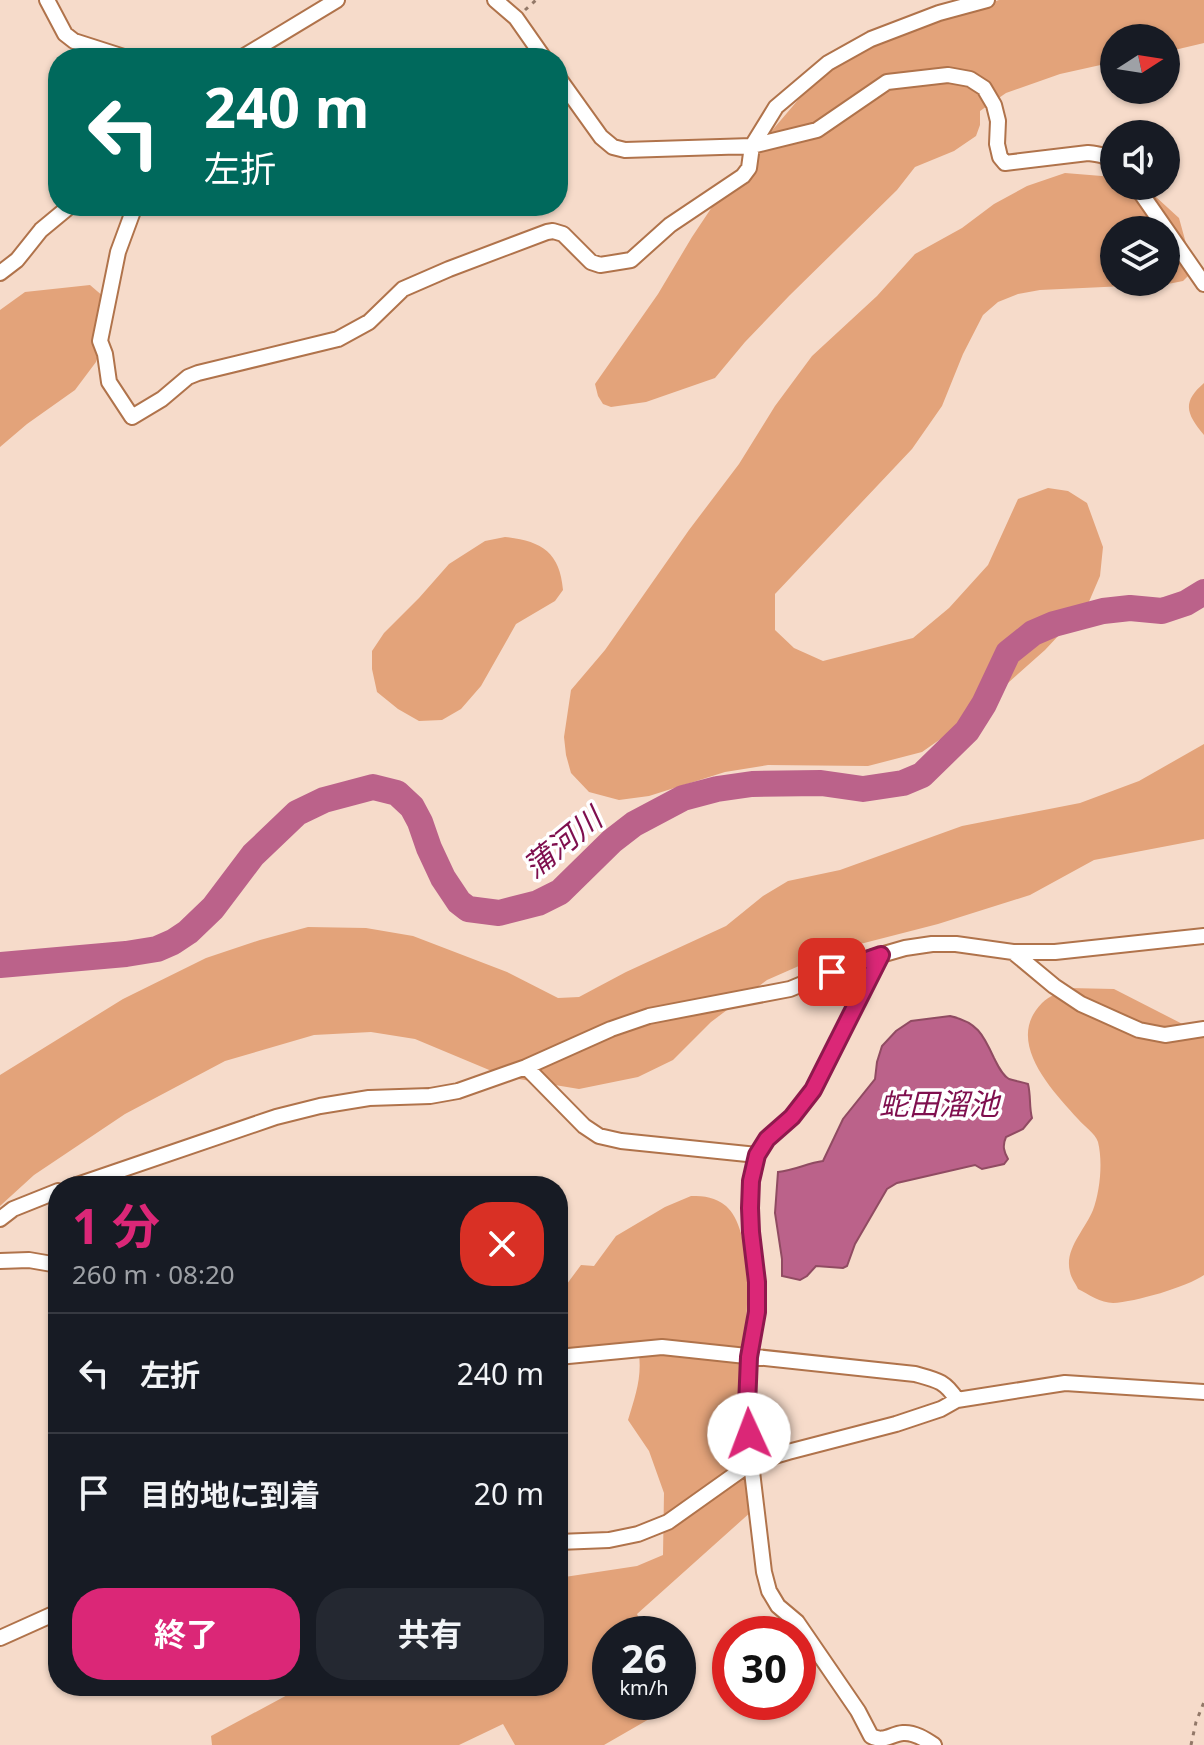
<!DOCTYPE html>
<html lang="ja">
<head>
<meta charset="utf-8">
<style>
  :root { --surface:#171b24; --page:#242831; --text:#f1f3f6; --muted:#9ea1a6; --line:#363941; --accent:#db2777 }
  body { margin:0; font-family:"Noto Sans","Noto Sans JP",sans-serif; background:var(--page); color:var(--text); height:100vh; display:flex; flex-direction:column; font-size:30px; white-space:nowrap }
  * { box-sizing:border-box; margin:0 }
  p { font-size:26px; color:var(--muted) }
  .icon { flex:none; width:44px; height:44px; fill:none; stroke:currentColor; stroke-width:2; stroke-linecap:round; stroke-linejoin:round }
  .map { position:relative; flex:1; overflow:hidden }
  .details { position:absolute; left:48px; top:1176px; width:520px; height:520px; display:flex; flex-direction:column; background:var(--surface); border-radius:32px; box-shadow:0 2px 6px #0004 }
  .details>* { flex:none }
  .banner { position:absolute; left:48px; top:48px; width:520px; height:168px; border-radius:32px; box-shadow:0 2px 6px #0004; background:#00695c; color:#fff; overflow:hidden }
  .needle { width:52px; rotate:78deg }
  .fabs { position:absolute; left:1100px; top:24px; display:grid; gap:16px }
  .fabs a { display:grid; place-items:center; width:80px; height:80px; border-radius:50%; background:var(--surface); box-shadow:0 2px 6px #0004; font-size:40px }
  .speed { position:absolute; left:592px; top:1616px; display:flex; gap:16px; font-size:40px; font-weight:700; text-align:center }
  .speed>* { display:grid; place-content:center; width:104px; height:104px; border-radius:50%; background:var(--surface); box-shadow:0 2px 6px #0004; line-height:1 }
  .speed small { font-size:20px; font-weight:400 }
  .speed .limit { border:12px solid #d22; background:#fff; color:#111 }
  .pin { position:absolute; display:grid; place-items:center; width:68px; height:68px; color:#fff; margin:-34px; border-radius:16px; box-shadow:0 4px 12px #0006 }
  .me { position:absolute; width:88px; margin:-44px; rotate:358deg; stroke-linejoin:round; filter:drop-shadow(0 0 6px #0008) }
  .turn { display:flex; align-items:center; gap:28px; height:168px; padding:0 24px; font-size:36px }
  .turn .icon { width:104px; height:104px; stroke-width:2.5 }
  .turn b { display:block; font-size:56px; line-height:68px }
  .round { display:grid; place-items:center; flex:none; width:84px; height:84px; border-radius:32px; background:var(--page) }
  .overview { display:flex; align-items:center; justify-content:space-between; height:136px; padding:0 24px }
  h1 { font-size:48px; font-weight:700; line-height:60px; color:var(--accent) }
  .primary-button { display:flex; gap:16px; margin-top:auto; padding:16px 24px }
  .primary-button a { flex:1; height:92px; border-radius:32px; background:var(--accent); color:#fff; font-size:32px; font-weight:700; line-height:92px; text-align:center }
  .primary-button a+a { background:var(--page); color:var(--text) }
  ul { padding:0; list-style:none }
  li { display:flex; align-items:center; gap:24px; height:120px; padding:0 24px; border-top:2px solid var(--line) }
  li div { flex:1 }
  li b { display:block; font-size:30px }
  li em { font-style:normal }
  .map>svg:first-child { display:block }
</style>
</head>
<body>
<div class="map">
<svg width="1204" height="1745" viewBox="0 0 1204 1745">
  <rect width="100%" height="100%" fill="#f6dbca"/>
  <path fill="#e3a37a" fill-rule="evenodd" d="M999 0H1204V43L1166 52V38H1114V62L1060 74 1006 93 980 111V125L976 136 954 151 915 167 897 190 789 296 745 342 715 378 646 402 611 407 603 404 598 396 595 384 658 294 692 237 730 180 798 100 837 60 864 45 922 28Z
    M1065 173 1114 177V186H1134L1156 197 1179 218 1187 247 1190 274 1183 281 1168 284 1040 290 1018 294 998 302 983 315 963 354 942 406 912 449 775 594V630L794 648 823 661 913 638 949 608 988 565 1018 499 1048 488 1068 491 1087 503 1103 547 1100 576 1088 604 1045 650 962 724 922 752 868 766 768 765 725 772 649 796 619 800 589 792 571 773 566 755 564 737 571 690 605 650 689 530 739 464 775 406 812 356 877 296 915 254 962 228 994 204 1027 186ZM1114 230H1166V282H1114Z
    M90 285 104 297 105 333 96 362 75 390 27 424 0 447V310L25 292Z
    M1204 383V435C1187 414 1181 403 1204 383Z
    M505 537C541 541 560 552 563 590L555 601 516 624 481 686 461 709 442 720 419 721 398 709 377 692 372 669V651L384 633 419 598 449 564 485 541Z
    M1204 744V839L1094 860 1030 895 938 924 833 951 767 980 711 1022 673 1060 638 1077 579 1089 506 1077 415 1039 371 1032 314 1035 225 1061 125 1114 34 1175 0 1206V1075L123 999 206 958 260 940 308 927 366 928 413 936 507 972 558 998 579 997 626 972 726 926 763 896 788 881 840 870 962 826 1080 803 1139 781Z
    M1069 988 1114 989 1204 1035V1275C1187 1287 1135 1302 1113 1303 1101 1303 1088 1294 1078 1289 1076 1284 1071 1278 1070 1272 1064 1249 1085 1230 1093 1210 1100 1191 1103 1162 1098 1142 1095 1133 1085 1127 1078 1119 1052 1090 1004 1041 1042 1003 1049 996 1060 992 1069 988Z
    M691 1196C705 1196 715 1197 726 1206 764 1240 739 1375 740 1425 740 1453 748 1483 752 1511L637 1614 646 1634H610V1702H676L677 1703 604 1745H515L503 1724 459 1745H212L211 1736 304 1686H558V1578L637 1566 663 1555 664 1493 649 1451 628 1420C636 1394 644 1372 637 1344L558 1350V1296L581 1265 594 1266 616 1236 665 1207Z"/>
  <path fill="#bb628a" stroke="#904b62" stroke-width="2" d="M950 1016C977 1022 983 1034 994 1058 998 1066 1002 1075 1009 1079 1015 1081 1022 1082 1028 1084 1031 1096 1029 1107 1032 1118L1023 1129 1006 1137C1002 1146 1004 1152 1008 1159L1004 1164 982 1169 975 1165 897 1183 887 1189 855 1244 847 1266 843 1268 816 1266 807 1276 800 1280 782 1276V1259L775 1213 778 1172C796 1170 807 1163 823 1161L843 1119 875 1079 877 1062 882 1046 896 1031 911 1021Z"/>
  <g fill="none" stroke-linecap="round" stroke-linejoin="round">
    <path stroke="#bb628a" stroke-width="26" d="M0 965 126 954 157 949 173 942 188 932 213 908 253 855 297 813 324 800 373 787 397 793 412 807 420 822 429 848 443 878 459 902 468 909 499 913 538 903 560 892 612 841 634 824 683 798 717 789 752 784 821 783 863 789 903 783 922 775 967 731 984 704 1008 653 1033 633 1054 624 1103 611 1130 608 1162 611 1186 603 1204 592"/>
    <g stroke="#b0734b" stroke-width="18">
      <path id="minor" d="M47 0 65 34 74 41 127 58
        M495 0 516 18 544 58
        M241 58 337 0
        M558 77 601 137 613 147 625 150 752 146 817 130 887 82 948 75 970 79 984 88 994 105 998 121 997 144 1000 157 1005 163 1088 153C1099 154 1106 155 1114 163
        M1136 186 1204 284
        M131 206 132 214 118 252 100 341 105 354 109 382 132 417 162 399 188 377 198 373 338 339 369 322 403 289 449 269 547 232 553 231 563 234 591 262 600 265 631 260 670 225 743 176 749 168 752 146 776 107 828 63 871 39 939 13 987 0
        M0 273 17 260 41 230 70 206
        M1013 952 1054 986 1081 1004 1139 1030 1165 1035 1204 1029
        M881 955 813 1090 792 1117 767 1139 757 1155 751 1181 750 1208 751 1232 757 1282V1312L749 1357 747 1406 751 1463 764 1572 769 1591 778 1606 797 1622 858 1711 871 1736C884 1743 891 1734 903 1733 914 1732 925 1739 934 1745
        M526 1067 584 1126 599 1136 621 1141 757 1155
        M74 1186 276 1117 320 1106 369 1098 430 1096 458 1091 526 1067 611 1029 649 1016 790 989 853 963 905 948 932 944H956L1013 952H1055L1204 936
        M0 1219 13 1209 58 1191
        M0 1261 29 1260 58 1265
        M558 1357 662 1347 915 1374C937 1380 945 1381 957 1400
        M558 1542 609 1540 638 1534 668 1522 751 1463 788 1452 896 1424 941 1409 957 1400 1065 1383 1204 1392
        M0 1638 58 1612"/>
    </g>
    <path stroke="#927868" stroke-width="3" stroke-dasharray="4 6" stroke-linecap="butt" d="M525 10 536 0
      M1191 1745 1196 1722 1204 1702"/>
    <use href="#minor" stroke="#fff" stroke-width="14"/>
  </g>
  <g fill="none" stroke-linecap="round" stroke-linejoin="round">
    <g stroke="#8e194d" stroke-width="20">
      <path id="route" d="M749 1434 747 1406 749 1357 757 1312V1282L751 1232 750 1208 751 1181 757 1155 767 1139 792 1117 813 1090 881 955 832 972"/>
    </g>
    <use href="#route" stroke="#db2777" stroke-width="14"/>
  </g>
  <g text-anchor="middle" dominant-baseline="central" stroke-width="7" stroke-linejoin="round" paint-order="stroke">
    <g font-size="30" font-style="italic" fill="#7f0f4e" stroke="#fff">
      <text transform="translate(562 842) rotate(-39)">蒲河川</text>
      <text x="939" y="1103">蛇田溜池</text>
    </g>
  </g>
</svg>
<div class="fabs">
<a><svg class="needle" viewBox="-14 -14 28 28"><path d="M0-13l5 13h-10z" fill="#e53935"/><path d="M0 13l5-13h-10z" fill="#9ea1a6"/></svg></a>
<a><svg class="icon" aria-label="sound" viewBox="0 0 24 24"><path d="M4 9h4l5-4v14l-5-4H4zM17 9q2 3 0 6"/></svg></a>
<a><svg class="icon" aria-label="layers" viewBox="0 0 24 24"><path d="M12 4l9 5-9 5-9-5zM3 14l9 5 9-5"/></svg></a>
</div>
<div class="speed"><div>26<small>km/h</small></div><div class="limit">30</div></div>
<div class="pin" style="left:832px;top:972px;background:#d93025"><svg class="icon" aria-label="arrive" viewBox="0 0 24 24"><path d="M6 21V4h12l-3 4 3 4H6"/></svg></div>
<svg class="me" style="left:749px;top:1434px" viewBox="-20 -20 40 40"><circle r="19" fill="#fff"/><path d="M0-13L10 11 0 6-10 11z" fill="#db2777"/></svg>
<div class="banner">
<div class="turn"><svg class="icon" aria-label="left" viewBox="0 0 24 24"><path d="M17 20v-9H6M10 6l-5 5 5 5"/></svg><div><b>240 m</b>左折</div></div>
</div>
<section class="details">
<div class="overview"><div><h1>1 分</h1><p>260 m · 08:20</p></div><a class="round" style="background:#d93025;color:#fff"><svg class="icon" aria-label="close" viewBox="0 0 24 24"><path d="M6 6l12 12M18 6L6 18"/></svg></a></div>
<ul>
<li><svg class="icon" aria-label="left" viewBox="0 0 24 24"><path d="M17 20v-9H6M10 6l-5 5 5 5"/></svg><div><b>左折</b></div><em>240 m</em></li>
<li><svg class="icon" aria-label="arrive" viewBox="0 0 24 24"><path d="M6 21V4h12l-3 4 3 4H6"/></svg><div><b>目的地に到着</b></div><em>20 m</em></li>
</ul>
<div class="primary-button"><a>終了</a><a>共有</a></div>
</section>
</div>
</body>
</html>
